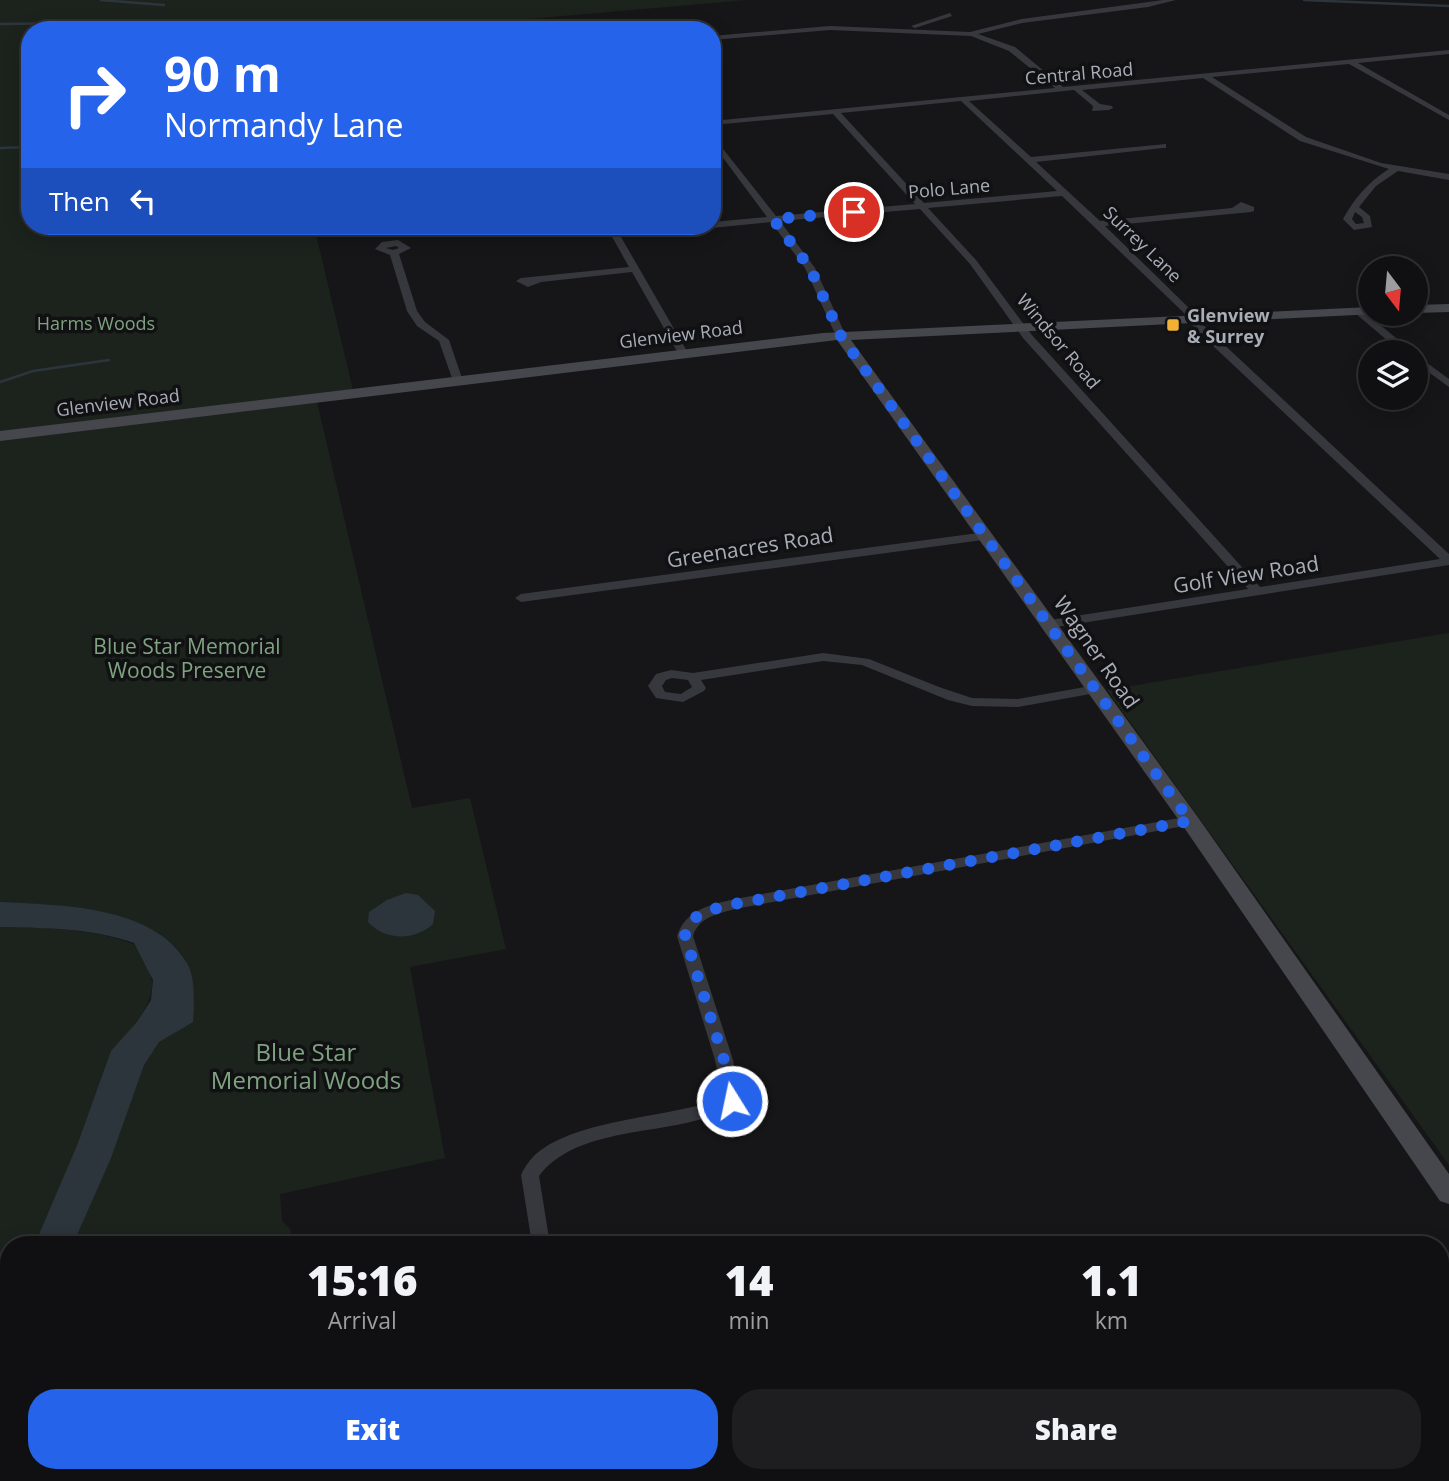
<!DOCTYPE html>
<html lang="en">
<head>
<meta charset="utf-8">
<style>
  :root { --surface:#101012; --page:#1e1e20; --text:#f1f3f6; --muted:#9c9d9f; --line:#303032; --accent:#2563eb }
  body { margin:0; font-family:"Open Sans",sans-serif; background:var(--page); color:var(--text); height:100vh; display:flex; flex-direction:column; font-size:26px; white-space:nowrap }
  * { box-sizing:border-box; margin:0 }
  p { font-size:23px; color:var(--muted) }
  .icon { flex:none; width:38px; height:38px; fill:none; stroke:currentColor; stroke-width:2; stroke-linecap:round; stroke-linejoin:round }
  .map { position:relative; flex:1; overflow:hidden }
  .side { position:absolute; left:0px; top:1236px; width:1449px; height:247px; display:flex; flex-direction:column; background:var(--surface); border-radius:28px 28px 0 0; box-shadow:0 4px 18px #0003,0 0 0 2px var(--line) }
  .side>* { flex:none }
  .guide { position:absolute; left:21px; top:21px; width:700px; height:214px; border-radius:28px; box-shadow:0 4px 18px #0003,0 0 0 2px var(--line); background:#2563eb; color:#fff; overflow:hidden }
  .needle { width:46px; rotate:164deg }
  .buttons { position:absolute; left:1358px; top:256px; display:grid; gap:14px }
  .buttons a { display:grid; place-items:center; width:70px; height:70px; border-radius:50%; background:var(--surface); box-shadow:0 4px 18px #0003,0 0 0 2px var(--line); font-size:35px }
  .pin { position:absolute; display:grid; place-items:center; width:60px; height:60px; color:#fff; margin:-30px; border:4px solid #fff; border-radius:50%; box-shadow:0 2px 7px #0007 }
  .me { position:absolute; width:77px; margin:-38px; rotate:350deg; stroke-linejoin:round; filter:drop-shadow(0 0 5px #0008) }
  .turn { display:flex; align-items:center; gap:24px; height:147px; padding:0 28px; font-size:32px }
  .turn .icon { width:91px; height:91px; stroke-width:2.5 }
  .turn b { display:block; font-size:49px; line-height:60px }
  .then { display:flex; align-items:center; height:66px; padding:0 28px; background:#0003; gap:14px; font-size:26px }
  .eta { display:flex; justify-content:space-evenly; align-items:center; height:119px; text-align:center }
  .eta b { font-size:42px; font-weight:800; line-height:49px }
  .primary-button { display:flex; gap:14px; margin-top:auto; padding:14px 28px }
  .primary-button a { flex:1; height:80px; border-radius:28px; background:var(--accent); color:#fff; font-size:28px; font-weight:800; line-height:80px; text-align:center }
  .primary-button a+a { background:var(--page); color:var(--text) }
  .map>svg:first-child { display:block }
</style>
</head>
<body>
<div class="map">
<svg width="1449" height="1481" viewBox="0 0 1449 1481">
  <rect width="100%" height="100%" fill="#161618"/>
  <path fill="#1c231d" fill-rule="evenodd" d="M0 0H747L494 22 498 30H30V226H314L353 390 0 433Z
    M317 402 412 808 470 798 506 949 410 967 445 1158 280 1194 282 1221 290 1229 294 1244H9V1474H311L312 1481H0V440ZM16 903C68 905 162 910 188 965 193 975 194 996 194 1008L140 1017C160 986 153 972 134 944 95 930 56 928 15 927Z
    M1449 633V1165L1107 690Z"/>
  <path fill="#2c353c" d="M406 893 418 895 435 911 433 924C414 941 386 941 368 922L369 912 387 900Z
    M0 902C59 905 154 905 187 963 196 978 194 1006 193 1022L159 1042 144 1065 111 1158 73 1244H35L78 1143 111 1051 137 1022 151 1000 153 980 134 943C90 928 46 928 0 927Z
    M9 1306V1474H37L39 1481H0V1327Z"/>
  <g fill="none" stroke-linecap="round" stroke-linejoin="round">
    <path stroke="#2c353c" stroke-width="2.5" d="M101 0 164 5
      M1304 0 1449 6
      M0 24 86 23 95 30
      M0 148 30 147
      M0 382 33 371 109 360"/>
    <path fill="#37383d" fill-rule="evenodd" d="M1163 0H1176L1148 7 1022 23 978 34 1015 47 1063 87 1449 50V54L1358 63 1449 115V120L1349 64 1212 77 1306 137 1381 163 1449 174V180L1398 171 1376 186 1359 207 1370 216 1372 227 1354 230 1343 219C1354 199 1368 182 1389 169L1300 141 1203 78 1082 90 1100 104 1112 106 1113 108 1109 110 1092 111 1093 106 1074 90 969 101 1031 157 1166 144V148H1163L1036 162 1100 221 1232 208 1241 202 1254 207V211L1251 212 1105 226 1189 308 1203 325 1449 554V565L1050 628 1045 627 1044 624 1050 620 1248 589 1023 338 970 264 920 209 780 221 815 268 846 336 841 339 836 336 805 268 771 222 621 237 688 353 683 356 678 353 632 272 541 282 528 287 516 281 521 278 629 267 606 226H614L618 232 685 226H712V222L767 217 712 143V135L776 216 915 204 833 114 712 125V121L1055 88 1009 51 971 36 830 30 712 40V36L830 26 970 32 1022 19ZM961 101 1057 191 924 203 841 113ZM1062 196 1183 312 1195 329 1440 559 1260 587 1031 334 976 260 928 208ZM1355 212 1362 217 1364 223 1356 224 1352 219Z
      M950 13 952 16 915 28 911 26Z
      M398 240 411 248 399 254 417 311 425 322 449 340 463 381 462 383H454L453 381 439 341 417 326 407 311 390 255 375 249 382 242ZM396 246 399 248 393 250 386 248Z
      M1355 309H1361L1413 352H1401L1355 313Z
      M1416 355 1449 379V387L1416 363Z
      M986 532 990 533 992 536 990 539 521 602 515 598 521 594Z
      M823 653 869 659 939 687 972 698 1018 699 1096 685 1103 689 1096 693 1018 707 972 706 948 700 862 665 823 661 701 680 706 688 704 691 683 702 656 698 648 686 656 674 671 670 693 673ZM672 678 688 680 692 687 681 694 665 692 662 686 666 680Z
      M1190 816 1197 821 1195 824 735 909C717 914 699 917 693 936L733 1060 741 1102 738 1107C721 1113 704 1119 686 1123 637 1134 571 1134 539 1176L550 1244H532L521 1175C525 1166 533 1155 541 1150 585 1118 669 1118 723 1098L715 1060 677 936C686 909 710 905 735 899Z
      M1449 1337V1355L1440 1357V1339Z
      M1111 1474H1134L1130 1481H1107Z"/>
    <path fill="#45474d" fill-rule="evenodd" d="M1449 304V312L1416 313V305Z
      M1370 307V313L1375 314 851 340 1197 816 1449 1174V1204L1440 1201 1183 826 837 340 0 441V431L823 333Z"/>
  </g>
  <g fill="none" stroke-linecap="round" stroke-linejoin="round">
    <path stroke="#2563eb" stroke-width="12" stroke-dasharray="0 21.6" d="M732 1101 724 1060 685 936C688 912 715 909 735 904L1190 821 841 336 810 268 773 219 854 212"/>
  </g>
  <rect fill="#f2b134" stroke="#111113" stroke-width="2.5" x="1166" y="318" width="14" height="14" rx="3.5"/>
  <g text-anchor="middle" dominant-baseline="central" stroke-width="7" stroke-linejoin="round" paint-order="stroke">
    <g font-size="18" fill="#a8adb8" stroke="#111113">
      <text transform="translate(1079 73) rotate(-5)">Central Road</text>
      <text transform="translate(949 188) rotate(-5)">Polo Lane</text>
      <text transform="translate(1143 244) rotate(44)">Surrey Lane</text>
      <text transform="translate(681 334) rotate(-7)">Glenview Road</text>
      <text transform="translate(1059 341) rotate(50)">Windsor Road</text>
      <text transform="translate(118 402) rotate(-7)">Glenview Road</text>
    </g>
    <g font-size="18" font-weight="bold" fill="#a8adb8" stroke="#111113" text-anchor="start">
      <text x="1187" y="315">Glenview<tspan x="1187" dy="21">&amp; Surrey</tspan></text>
    </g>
    <g font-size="18" fill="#7fa381" stroke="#111113">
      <text x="96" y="323">Harms Woods</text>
    </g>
    <g font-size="21" fill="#a8adb8" stroke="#111113">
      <text transform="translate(750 547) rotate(-9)">Greenacres Road</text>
      <text transform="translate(1246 574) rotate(-9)">Golf View Road</text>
      <text transform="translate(1097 652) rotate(55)">Wagner Road</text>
    </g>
    <g font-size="21" fill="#7fa381" stroke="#111113">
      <text x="187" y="646">Blue Star Memorial<tspan x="187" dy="24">Woods Preserve</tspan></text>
    </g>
    <g font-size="24" fill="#7fa381" stroke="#111113">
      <text x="306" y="1051">Blue Star<tspan x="306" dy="28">Memorial Woods</tspan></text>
    </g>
  </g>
</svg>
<div class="buttons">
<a><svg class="needle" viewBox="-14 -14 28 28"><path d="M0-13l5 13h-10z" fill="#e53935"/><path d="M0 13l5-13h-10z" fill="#9c9d9f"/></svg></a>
<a><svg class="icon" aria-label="layers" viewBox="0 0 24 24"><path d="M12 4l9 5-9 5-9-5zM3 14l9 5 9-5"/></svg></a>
</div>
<div class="pin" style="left:854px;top:212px;background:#d93025"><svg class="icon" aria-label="arrive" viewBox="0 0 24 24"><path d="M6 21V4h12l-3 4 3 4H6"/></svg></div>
<svg class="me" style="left:732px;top:1101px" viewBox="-20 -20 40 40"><circle r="17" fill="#2563eb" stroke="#fff" stroke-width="3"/><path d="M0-11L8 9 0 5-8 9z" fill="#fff"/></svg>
<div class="guide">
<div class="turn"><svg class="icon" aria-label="right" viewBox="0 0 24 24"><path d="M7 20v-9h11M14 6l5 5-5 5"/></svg><div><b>90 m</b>Normandy Lane</div></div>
<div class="then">Then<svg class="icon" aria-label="left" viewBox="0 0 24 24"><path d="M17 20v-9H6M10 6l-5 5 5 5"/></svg></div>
</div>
<section class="side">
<div class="eta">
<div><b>15:16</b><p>Arrival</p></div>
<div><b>14</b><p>min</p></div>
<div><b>1.1</b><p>km</p></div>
</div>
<div class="primary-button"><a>Exit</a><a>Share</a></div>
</section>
</div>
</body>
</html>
